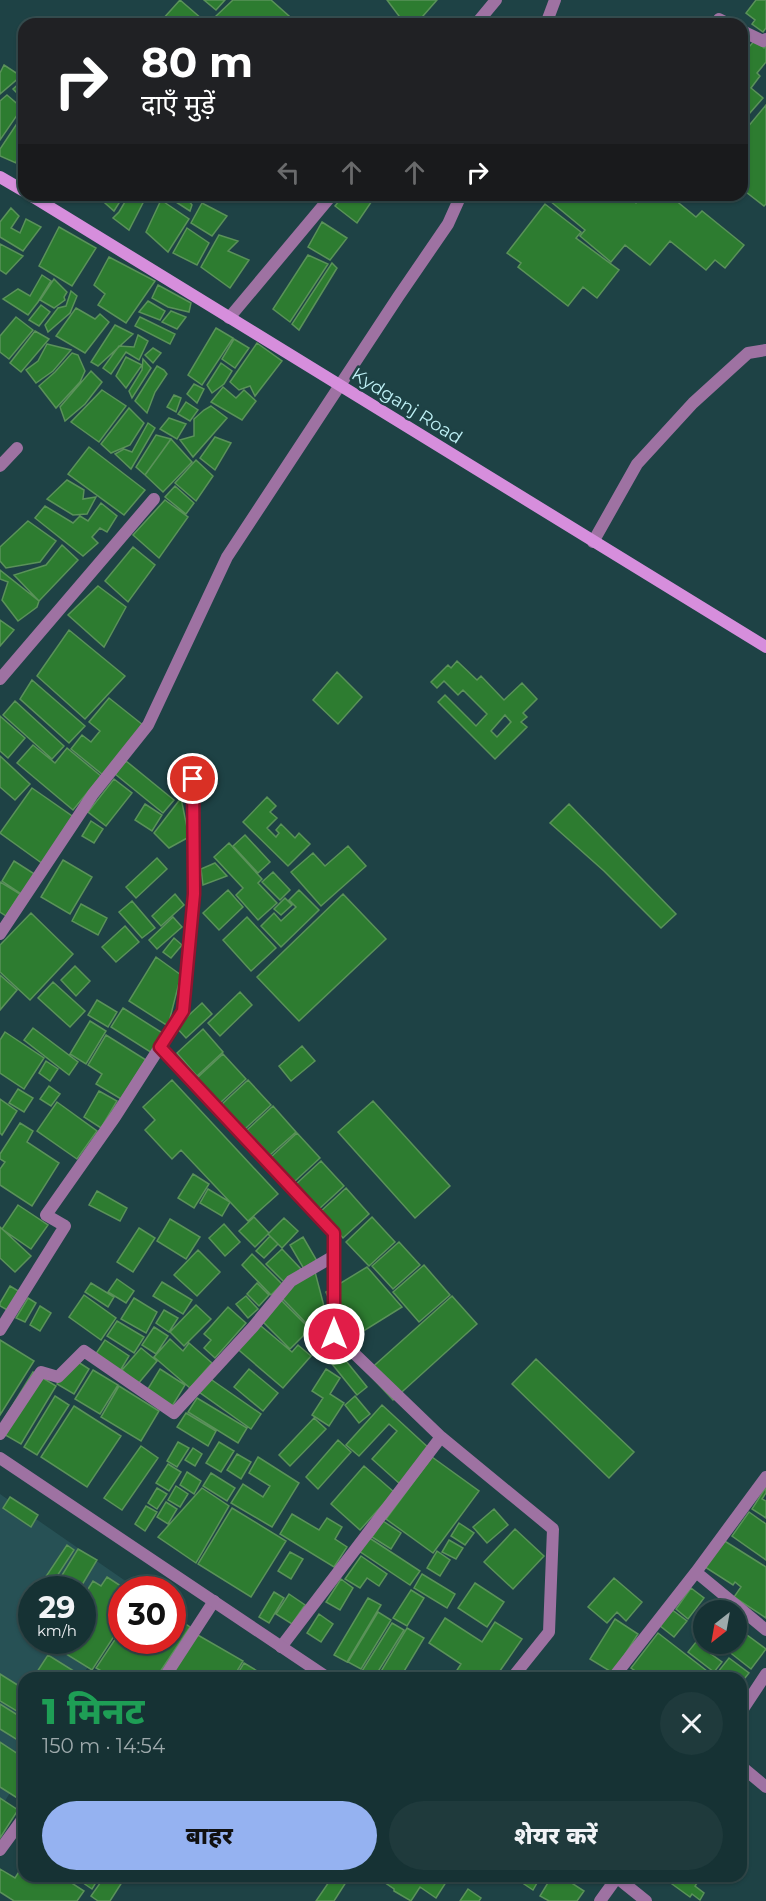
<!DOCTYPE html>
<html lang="hi">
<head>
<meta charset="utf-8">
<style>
  :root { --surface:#163234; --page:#1f3a3c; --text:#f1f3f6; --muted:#9eaaac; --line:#354d4f; --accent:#95b2f1 }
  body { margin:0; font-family:Montserrat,"Noto Sans Devanagari",sans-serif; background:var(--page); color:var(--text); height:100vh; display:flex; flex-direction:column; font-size:22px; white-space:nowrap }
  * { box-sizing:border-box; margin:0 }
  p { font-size:20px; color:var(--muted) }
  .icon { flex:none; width:33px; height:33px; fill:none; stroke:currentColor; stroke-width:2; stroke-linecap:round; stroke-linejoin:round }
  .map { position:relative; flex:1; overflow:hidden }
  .side { position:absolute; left:18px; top:1672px; width:729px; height:210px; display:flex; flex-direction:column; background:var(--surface); border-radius:18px; box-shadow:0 2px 4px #0004,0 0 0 2px var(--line) }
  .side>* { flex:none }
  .top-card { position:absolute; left:18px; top:18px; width:730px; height:183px; border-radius:18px; box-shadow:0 2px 4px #0004,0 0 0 2px var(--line); background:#202124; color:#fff; overflow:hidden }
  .needle { width:39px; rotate:211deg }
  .fabs { position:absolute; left:693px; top:1600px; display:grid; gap:12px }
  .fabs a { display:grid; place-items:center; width:54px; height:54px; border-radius:50%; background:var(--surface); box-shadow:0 2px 4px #0004,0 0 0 2px var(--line); font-size:30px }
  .speed { position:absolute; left:18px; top:1576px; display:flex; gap:12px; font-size:30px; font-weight:700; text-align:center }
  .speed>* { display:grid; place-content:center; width:78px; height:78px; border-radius:50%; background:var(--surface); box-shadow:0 2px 4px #0004,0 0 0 2px var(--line); line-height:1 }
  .speed small { font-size:15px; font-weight:400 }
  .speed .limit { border:9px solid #d22; background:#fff; color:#111 }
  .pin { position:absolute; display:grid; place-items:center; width:51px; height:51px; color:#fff; margin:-26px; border:3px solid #fff; border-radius:50%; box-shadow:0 2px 6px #0007 }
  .me { position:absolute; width:66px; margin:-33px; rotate:0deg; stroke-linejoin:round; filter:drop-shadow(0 0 4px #0008) }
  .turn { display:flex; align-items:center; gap:21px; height:126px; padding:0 24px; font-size:27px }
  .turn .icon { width:78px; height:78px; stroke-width:2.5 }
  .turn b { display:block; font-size:42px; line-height:51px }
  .lanes { display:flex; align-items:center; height:57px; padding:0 24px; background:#0003; justify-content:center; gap:30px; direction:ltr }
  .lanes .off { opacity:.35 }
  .round { display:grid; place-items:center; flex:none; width:63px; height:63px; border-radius:32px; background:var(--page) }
  .summary { display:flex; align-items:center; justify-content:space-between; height:102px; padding:0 24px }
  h1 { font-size:36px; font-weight:800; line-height:45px; color:#1e9e55 }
  .primary-button { display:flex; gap:12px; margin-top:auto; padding:12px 24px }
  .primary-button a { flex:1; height:69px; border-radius:36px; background:var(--accent); color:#111; font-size:24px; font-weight:800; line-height:69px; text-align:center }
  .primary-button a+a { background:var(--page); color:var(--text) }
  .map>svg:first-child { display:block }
</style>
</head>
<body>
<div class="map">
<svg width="766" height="1901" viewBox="0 0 766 1901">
  <rect width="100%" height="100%" fill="#1e4245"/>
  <path fill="#275155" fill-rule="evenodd" d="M0 1494 137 1589 122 1590 121 1613 81 1678H24V1770L0 1809ZM32 1590H82V1641H32Z"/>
  <path fill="#2d7c30" stroke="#5a9259" stroke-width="1.5" fill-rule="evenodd" d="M180 0 202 19 198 24H166L162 20Z
    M204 0H225L216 10Z
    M233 0H271L298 24H223L216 16Z
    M387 0H437L416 24H405Z
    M756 0H766V28L763 32 752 24 755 20 746 13Z
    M755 40 764 48 766 46V62L757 73 760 76 751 88 763 98 742 122V55Z
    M4 65 21 76 0 94V73Z
    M24 79V100L13 89Z
    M7 95 22 108 0 140V101Z
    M766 105V204L764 206 742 189V134Z
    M22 116 24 118V127L16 163 0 156V149Z
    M96 195H124L114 211Z
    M129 195H147L129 230 113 218 119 212Z
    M165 195H193L189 201 192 205 190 211Z
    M344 195H376L357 223 335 206Z
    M545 195H626L636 203 643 195H669L696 217 702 211 744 245 725 268 715 260 706 270 670 241 650 265 625 245 611 262 580 236 585 230 544 196Z
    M161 200 189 219 168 252 146 232Z
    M202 203 227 216 212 236 191 223Z
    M545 204 581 232 576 238 619 270 597 298 583 287 568 306 518 267 521 263 507 253Z
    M11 208 19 216 11 228 20 233 26 219 41 227 23 251 0 237V222Z
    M322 222 347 238 330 260 308 247Z
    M59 227 96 248 72 286 39 266Z
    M187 228 209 243 197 265 173 253Z
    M219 235 238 241 228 251 249 260 230 288 201 267Z
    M0 244 23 256 6 274 0 270Z
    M308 255 328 264 290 322 273 309Z
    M109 257 155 281 126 323 98 305 105 294 94 285Z
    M332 263 337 268 299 330 292 324Z
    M42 275 51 281 38 302 28 315 3 299 18 289 30 296Z
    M54 279 67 292 64 297 65 300 54 308 40 300Z
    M158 285 191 303 189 312 168 307 152 298Z
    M71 291 77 296 70 313 48 332 45 325 58 308 66 306Z
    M148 301 165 311 160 320 139 312Z
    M41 305 50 312 39 326 29 320Z
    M76 308 95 319 100 314 109 322 85 353 56 336Z
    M171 311 186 317 177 329 162 322Z
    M16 317 33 330 9 359 0 352V336Z
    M140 317 175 334 170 344 135 326Z
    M115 325 133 334 98 366 91 362Z
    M216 328 233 338 202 385 188 375Z
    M35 331 49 339 21 372 10 363Z
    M138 335 148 341 139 360 126 352 111 374 103 368 119 346 134 347Z
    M234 339 249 348 235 368 222 359Z
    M257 343 282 361 255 396 250 386 239 390 230 382Z
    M47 344 71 350 53 371 36 383 26 370 38 361Z
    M153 348 161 353 153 363 145 355Z
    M72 353 78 355 85 371 80 382 56 408 39 386 55 372Z
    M126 357 142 365 126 388 116 376Z
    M143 359 151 368 132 398 129 391 142 370Z
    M221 363 232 371 224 384 212 393 207 385Z
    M157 366 164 370 167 374 155 392 147 413 135 401Z
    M91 371 102 382 85 404 65 421 60 407Z
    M194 384 204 389 197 403 187 394Z
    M223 387 236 398 244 390 256 401 242 420 211 402Z
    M102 390 126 406 99 442 71 422Z
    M174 395 181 398 176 412 167 407Z
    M186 402 198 410 190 421 178 414Z
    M211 406 227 418 193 457 180 440 194 436V419L204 410Z
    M129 408 144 423 130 445 111 453 101 444Z
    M169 418 186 424 177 439 160 429Z
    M148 423 155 428 131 469 115 454 124 449 132 452Z
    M156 435 171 439 145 475 136 467Z
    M215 437 231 443 215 470 200 458Z
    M171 439 192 462 163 492 145 475Z
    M89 447 145 490 124 515 68 474Z
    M196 460 213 476 196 501 175 483Z
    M67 480 84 490 83 499 96 497 87 514 73 515 47 499Z
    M175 486 194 503 186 514 165 497Z
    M165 500 188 517 159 558 133 535Z
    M101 503 117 516 107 532 100 528 92 537 98 543 83 556 35 518 45 506 73 523 80 516 88 521Z
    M28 521 56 541 40 562 6 568 0 561V547Z
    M62 545 78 560 39 601 14 575 46 565Z
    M133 547 155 565 128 602 105 581Z
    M0 570 39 601 37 607 18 621 2 600 8 582 0 579Z
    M98 586 126 607 104 647 68 615Z
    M0 620 14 630 0 646Z
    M69 630 125 676 85 719 37 676Z
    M457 661 477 680 481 676 504 700 522 683 537 699 523 713 527 717 521 722 527 727 495 759 438 702 445 695 476 726 487 714 463 690 458 695 444 681 437 688 431 682 448 665 451 668ZM505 715 511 722 497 737 491 731Z
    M337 672 362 697 338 724 313 700Z
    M32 680 85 726 69 743 20 699Z
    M109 698 143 725 103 775 71 749 82 735 91 742 100 731 89 722Z
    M15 701 64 746 52 759 3 715Z
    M0 716 25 738 8 758 0 751Z
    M33 745 55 763 67 748 101 776 73 810 17 763Z
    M0 756 30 784 15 800 0 787Z
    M126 761 174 800 163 813 115 774Z
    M114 779 132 793 106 826 88 812Z
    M32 788 75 818 43 864 0 833Z
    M267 797 276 806 270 812 277 818 267 828 276 837 279 833 276 830 281 824 295 838 299 833 310 844 288 866 243 822Z
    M181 798 189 837 169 848 154 833Z
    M145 804 162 815 152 831 135 820Z
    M569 804 676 914 661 928 604 871 550 823Z
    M91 821 103 829 94 843 82 836Z
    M245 835 270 862 258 873 233 846Z
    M229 843 262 879 258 883 277 903 258 920 236 895 243 888 214 857Z
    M348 846 366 866 321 906 291 872 313 853 325 866Z
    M157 858 167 869 136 898 126 887Z
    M63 860 92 877 70 914 41 897Z
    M14 861 36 875 23 895 2 881Z
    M215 863 227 876 203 885 201 869Z
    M273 872 290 890 280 900 262 882Z
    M0 882 20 894 6 916 0 912Z
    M228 890 243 907 219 930 203 913Z
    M299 890 319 910 281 947 261 926 274 913 281 921 296 907 289 900Z
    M175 894 184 905 161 926 152 916Z
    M343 894 386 939 299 1021 257 977Z
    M285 898 292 905 281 915 274 909Z
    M132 901 155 928 142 938 119 912Z
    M81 904 107 918 98 935 72 921Z
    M31 913 73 954 30 1000 0 972V945Z
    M173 917 182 927 157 949 149 940Z
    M247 917 276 948 251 971 223 940Z
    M125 926 139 942 116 962 102 947Z
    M174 938 182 945 171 958 163 952Z
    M156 957 181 975 168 1026 129 1001Z
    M75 966 90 981 76 996 61 980Z
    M0 975 17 990 0 1010Z
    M53 982 85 1011 70 1027 38 998Z
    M240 992 252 1005 220 1036 208 1023Z
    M97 1000 117 1012 108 1027 88 1015Z
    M202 1003 212 1014 186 1038 176 1027Z
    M123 1008 164 1034 152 1053 111 1027Z
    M90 1021 106 1031 86 1064 70 1054Z
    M33 1028 78 1062 69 1075 24 1040Z
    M203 1029 223 1052 197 1076 177 1053Z
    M5 1032 44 1058 24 1089 0 1073V1040Z
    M106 1035 146 1060 121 1099 96 1084 102 1074 88 1065Z
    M302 1046 315 1061 291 1081 279 1066Z
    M223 1054 246 1079 220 1103 197 1078Z
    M46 1061 58 1069 50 1081 39 1073Z
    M172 1080 278 1194 248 1221 181 1150 172 1159 145 1130 155 1120 143 1107Z
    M248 1080 271 1105 245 1129 222 1104Z
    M49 1086 60 1094 51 1106 40 1099Z
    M18 1089 33 1098 24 1112 9 1103Z
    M99 1091 117 1101 101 1128 84 1117Z
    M0 1099 17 1111 2 1135 0 1133Z
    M373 1101 450 1186 415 1218 338 1132Z
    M57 1102 97 1131 77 1159 37 1131Z
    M273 1106 296 1132 270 1155 247 1130Z
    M20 1123 33 1131 27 1142 59 1163 32 1206 0 1185V1169L5 1162 0 1159V1154Z
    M297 1133 320 1158 294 1182 271 1157Z
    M321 1161 344 1186 318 1210 295 1185Z
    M193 1174 209 1184 194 1208 178 1198Z
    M346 1188 369 1214 343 1238 320 1212Z
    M208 1189 230 1202 222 1216 200 1203Z
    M97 1191 127 1208 120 1221 89 1205Z
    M18 1205 48 1225 31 1249 2 1229Z
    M254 1217 269 1233 255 1247 239 1231Z
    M372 1217 395 1242 369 1266 346 1242Z
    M284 1218 298 1231 282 1248 268 1234Z
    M170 1219 200 1237 186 1259 157 1241Z
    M224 1224 240 1242 225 1256 209 1238Z
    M0 1227 31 1256 15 1272 0 1258Z
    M139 1228 155 1238 133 1272 117 1262Z
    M270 1236 278 1244 264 1258 256 1251Z
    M303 1237 317 1261 304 1269 290 1245Z
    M399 1242 420 1265 393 1289 372 1266Z
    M282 1249 301 1269 286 1284 266 1264Z
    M198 1250 220 1272 197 1296 174 1275Z
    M252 1254 282 1284 271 1295 242 1265Z
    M424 1265 450 1295 419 1322 393 1292Z
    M367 1267 402 1307 346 1342 326 1292Z
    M314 1268 325 1310 309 1326 280 1296Z
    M117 1279 134 1291 126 1303 108 1292Z
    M162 1282 192 1300 183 1314 153 1296Z
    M91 1283 114 1297 108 1307 85 1292Z
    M257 1283 269 1295 259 1306 247 1294Z
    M10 1286 20 1292 9 1311 0 1306V1303Z
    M84 1295 116 1318 101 1340 69 1317Z
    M246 1296 258 1309 248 1318 236 1304Z
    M452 1296 477 1324 393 1400 367 1372Z
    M278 1297 310 1329 290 1349 258 1317Z
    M28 1298 36 1303 25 1322 16 1318Z
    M134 1298 157 1312 146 1333 121 1319Z
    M196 1305 211 1319 184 1346 170 1332Z
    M40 1306 51 1313 40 1331 30 1325Z
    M228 1307 246 1323 215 1358 204 1348 211 1340 204 1334Z
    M164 1310 178 1318 169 1332 156 1323Z
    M117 1321 144 1337 134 1353 107 1336Z
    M255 1321 292 1352 298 1345 311 1356 283 1388 234 1346Z
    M154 1327 168 1336 156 1354 142 1345Z
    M170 1339 183 1351 189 1343 212 1363 190 1388 154 1357Z
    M0 1340 34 1361 0 1415Z
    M105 1340 129 1356 120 1371 95 1355Z
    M334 1346 367 1387 357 1395 324 1354Z
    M141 1348 157 1361 138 1384 122 1370Z
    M72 1358 89 1369 74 1394 57 1384Z
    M536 1359 634 1452 609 1478 512 1384Z
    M160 1369 185 1385 171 1408 146 1392Z
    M249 1369 278 1393 263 1411 234 1387Z
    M326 1369 340 1378 330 1394 344 1403 329 1426 312 1415 323 1398 312 1391Z
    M93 1370 118 1385 100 1414 75 1399Z
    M33 1372 56 1386 21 1444 0 1432V1426Z
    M209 1378 261 1414 251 1429 199 1392Z
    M119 1386 159 1411 141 1441 101 1417Z
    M55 1396 69 1405 37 1455 24 1447Z
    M355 1396 370 1414 359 1423 345 1405Z
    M197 1398 247 1428 238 1443 188 1412Z
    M382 1405 431 1450 400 1484 372 1459 397 1431 389 1424 359 1456 346 1445Z
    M74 1406 121 1436 87 1487 41 1457Z
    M186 1413 216 1431 208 1446 177 1427Z
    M314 1418 326 1429 290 1466 279 1455Z
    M338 1440 351 1452 318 1489 306 1477Z
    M178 1442 189 1448 177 1467 167 1461Z
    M219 1442 234 1451 221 1472 206 1463Z
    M141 1446 158 1458 122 1510 104 1498Z
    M193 1448 202 1454 195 1466 185 1460Z
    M237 1454 251 1462 241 1479 227 1470Z
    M258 1457 299 1483 272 1527 231 1503 243 1484 263 1497 270 1486 249 1473Z
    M432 1457 479 1491 433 1553 386 1519Z
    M168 1464 181 1472 169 1491 156 1483Z
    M364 1466 394 1492 360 1530 331 1504Z
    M187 1472 201 1481 194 1494 180 1485Z
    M211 1473 235 1488 227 1501 203 1486Z
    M176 1486 188 1494 180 1507 168 1500Z
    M766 1487V1493L762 1499 766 1501V1518L752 1509Z
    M157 1488 167 1494 157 1509 148 1503Z
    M202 1488 229 1506 196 1563 158 1537Z
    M10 1497 38 1515 31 1527 3 1508Z
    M166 1502 177 1509 168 1524 157 1517Z
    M146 1506 157 1512 145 1531 135 1524Z
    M232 1508 286 1541 251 1597 198 1564Z
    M494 1509 508 1525 487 1543 473 1527Z
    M749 1512 766 1524V1560L732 1536Z
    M292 1514 319 1530 327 1518 342 1527 335 1539 347 1547 334 1567 280 1534Z
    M383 1521 401 1533 391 1549 372 1537Z
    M459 1523 474 1533 465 1545 451 1536Z
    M515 1529 544 1556 513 1589 484 1562Z
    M368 1537 420 1571 410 1585 359 1551Z
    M449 1540 463 1548 456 1559 442 1552Z
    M723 1540 766 1567V1618L734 1597 741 1587 735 1582 733 1585 705 1567Z
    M67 1545 74 1550 48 1590H37Z
    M78 1549 97 1560 79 1590H53Z
    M437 1551 450 1560 440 1576 427 1568Z
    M290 1552 303 1559 291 1579 278 1571Z
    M361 1556 387 1574 379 1586 367 1578 360 1588 345 1579Z
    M422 1574 455 1594 447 1608 414 1588Z
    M107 1577 127 1590H122V1624L92 1670 50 1644 52 1641H82V1593L85 1594 93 1581 101 1586Z
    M614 1578 642 1602 626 1621 617 1612 607 1623 588 1607Z
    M341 1579 353 1588 340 1610 326 1602Z
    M475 1583 504 1602 487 1627 458 1608Z
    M691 1588 704 1598 688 1619 676 1609Z
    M411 1590 424 1598 407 1626 393 1618Z
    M274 1592 284 1598 269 1623 259 1617Z
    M289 1594 305 1605 292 1624 276 1614Z
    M368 1598 381 1605 347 1662 334 1655Z
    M671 1609 687 1621 674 1637 659 1625Z
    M378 1612 391 1620 361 1669 348 1662Z
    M319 1614 333 1624 321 1642 307 1633Z
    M172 1615 190 1627 156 1678H111L112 1677 96 1668 122 1629V1641H172Z
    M445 1618 482 1642 495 1622 522 1639 495 1678H452L461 1664 429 1643Z
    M615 1619 638 1634 613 1673 590 1659Z
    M392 1623 404 1630 374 1678 362 1671Z
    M407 1628 424 1638 400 1678H377Z
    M743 1632 766 1649 751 1669 728 1651 734 1644H736V1640Z
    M658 1633 716 1678H646L631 1668Z
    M196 1634 243 1661 233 1678H212L205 1674 202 1678H177L172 1675Z
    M704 1637V1644H713L707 1651 722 1662 714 1672 688 1652 696 1642 698 1644Z
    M48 1655 85 1678H33Z
    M729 1658 749 1673 741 1683V1678H724L717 1673Z
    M244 1663 269 1678H235Z
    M0 1674 24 1689V1706L20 1713 0 1701Z
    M0 1704 24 1719V1744L0 1729Z
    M0 1742 24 1758V1799L22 1801 0 1787Z
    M0 1798 18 1810 0 1838Z
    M24 1864V1876H61L84 1891 77 1901H14L0 1892V1869L15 1878Z
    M73 1876H100L92 1889Z
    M105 1876H126L110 1901H98L91 1896Z
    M333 1876H350L334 1901H316Z
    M375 1876H450L436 1898 420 1887 411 1901 394 1891V1889Z
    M512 1876H541L533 1890Z
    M552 1876H561L584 1891 577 1901H549L540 1896Z
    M661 1876H708L703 1883 699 1880 695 1886 704 1893 700 1900 692 1894 690 1897Z
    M468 1889 481 1898 479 1901H460Z"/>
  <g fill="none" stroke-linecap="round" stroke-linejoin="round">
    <path stroke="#9e72a2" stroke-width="12" d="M0 466 17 448"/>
    <path stroke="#9e72a2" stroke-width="12" d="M719 19 729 24
      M476 24 496 0
      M546 24 555 0
      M742 31 763 41 766 39
      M229 318 332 195
      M593 542 637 464 693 403 748 353 766 350
      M0 679 154 499
      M0 934 93 794 148 725 227 557 398 297 448 224 461 195
      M160 1047 334 1233V1334L441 1437 553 1529 549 1632 512 1678
      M0 1330 65 1226 46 1215 115 1117 183 1011 194 894 193 779
      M0 1434 41 1372 58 1377 84 1351 174 1413 253 1327 291 1281 334 1256
      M696 1572 766 1630
      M281 1647 441 1437
      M164 1678 214 1601
      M613 1678 696 1572 766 1477
      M741 1766 766 1787
      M0 1850 24 1817"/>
    <path stroke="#9e72a2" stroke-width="12" d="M0 1458 328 1678
      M741 1712 766 1674
      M615 1876 646 1901
      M600 1901 618 1876"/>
    <path stroke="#d68edc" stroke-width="12" d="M0 177 24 191
      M30 195 766 647"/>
  </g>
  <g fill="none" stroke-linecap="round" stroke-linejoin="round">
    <g stroke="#92132f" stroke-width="15">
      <path id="route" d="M193 779 194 894 183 1011 160 1047 334 1233V1334"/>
    </g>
    <use href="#route" stroke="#e11d48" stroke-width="10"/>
  </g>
  <g text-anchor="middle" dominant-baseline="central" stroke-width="5" stroke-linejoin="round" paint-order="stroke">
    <g font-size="18" fill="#bff1f6" stroke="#1e4245">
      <text transform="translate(407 406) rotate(32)">Kydganj Road</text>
    </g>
  </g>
</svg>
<div class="fabs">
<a><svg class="needle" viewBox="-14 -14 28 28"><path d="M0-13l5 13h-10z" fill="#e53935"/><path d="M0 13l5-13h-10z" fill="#9eaaac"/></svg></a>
</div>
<div class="speed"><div>29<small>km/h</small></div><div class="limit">30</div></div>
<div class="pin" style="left:193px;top:779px;background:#d93025"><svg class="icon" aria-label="arrive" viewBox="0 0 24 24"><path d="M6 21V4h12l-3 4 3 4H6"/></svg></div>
<svg class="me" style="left:334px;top:1334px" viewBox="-20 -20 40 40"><circle r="17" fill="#e11d48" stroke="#fff" stroke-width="3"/><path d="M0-11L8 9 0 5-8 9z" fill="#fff"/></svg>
<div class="top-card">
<div class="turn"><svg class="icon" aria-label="right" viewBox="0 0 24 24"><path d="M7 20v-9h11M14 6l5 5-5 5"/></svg><div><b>80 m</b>दाएँ मुड़ें</div></div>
<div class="lanes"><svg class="icon off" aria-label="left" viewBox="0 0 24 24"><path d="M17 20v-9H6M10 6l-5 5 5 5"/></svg><svg class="icon off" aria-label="ahead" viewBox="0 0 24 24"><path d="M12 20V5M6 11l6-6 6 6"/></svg><svg class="icon off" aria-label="ahead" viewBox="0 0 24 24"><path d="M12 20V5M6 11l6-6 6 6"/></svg><svg class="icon" aria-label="right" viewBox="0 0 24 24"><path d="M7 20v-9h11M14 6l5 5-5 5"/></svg></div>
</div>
<section class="side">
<div class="summary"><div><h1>1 मिनट</h1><p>150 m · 14:54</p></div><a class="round"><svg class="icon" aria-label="close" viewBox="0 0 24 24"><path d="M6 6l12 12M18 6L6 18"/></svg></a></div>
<div class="primary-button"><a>बाहर</a><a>शेयर करें</a></div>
</section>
</div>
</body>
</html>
